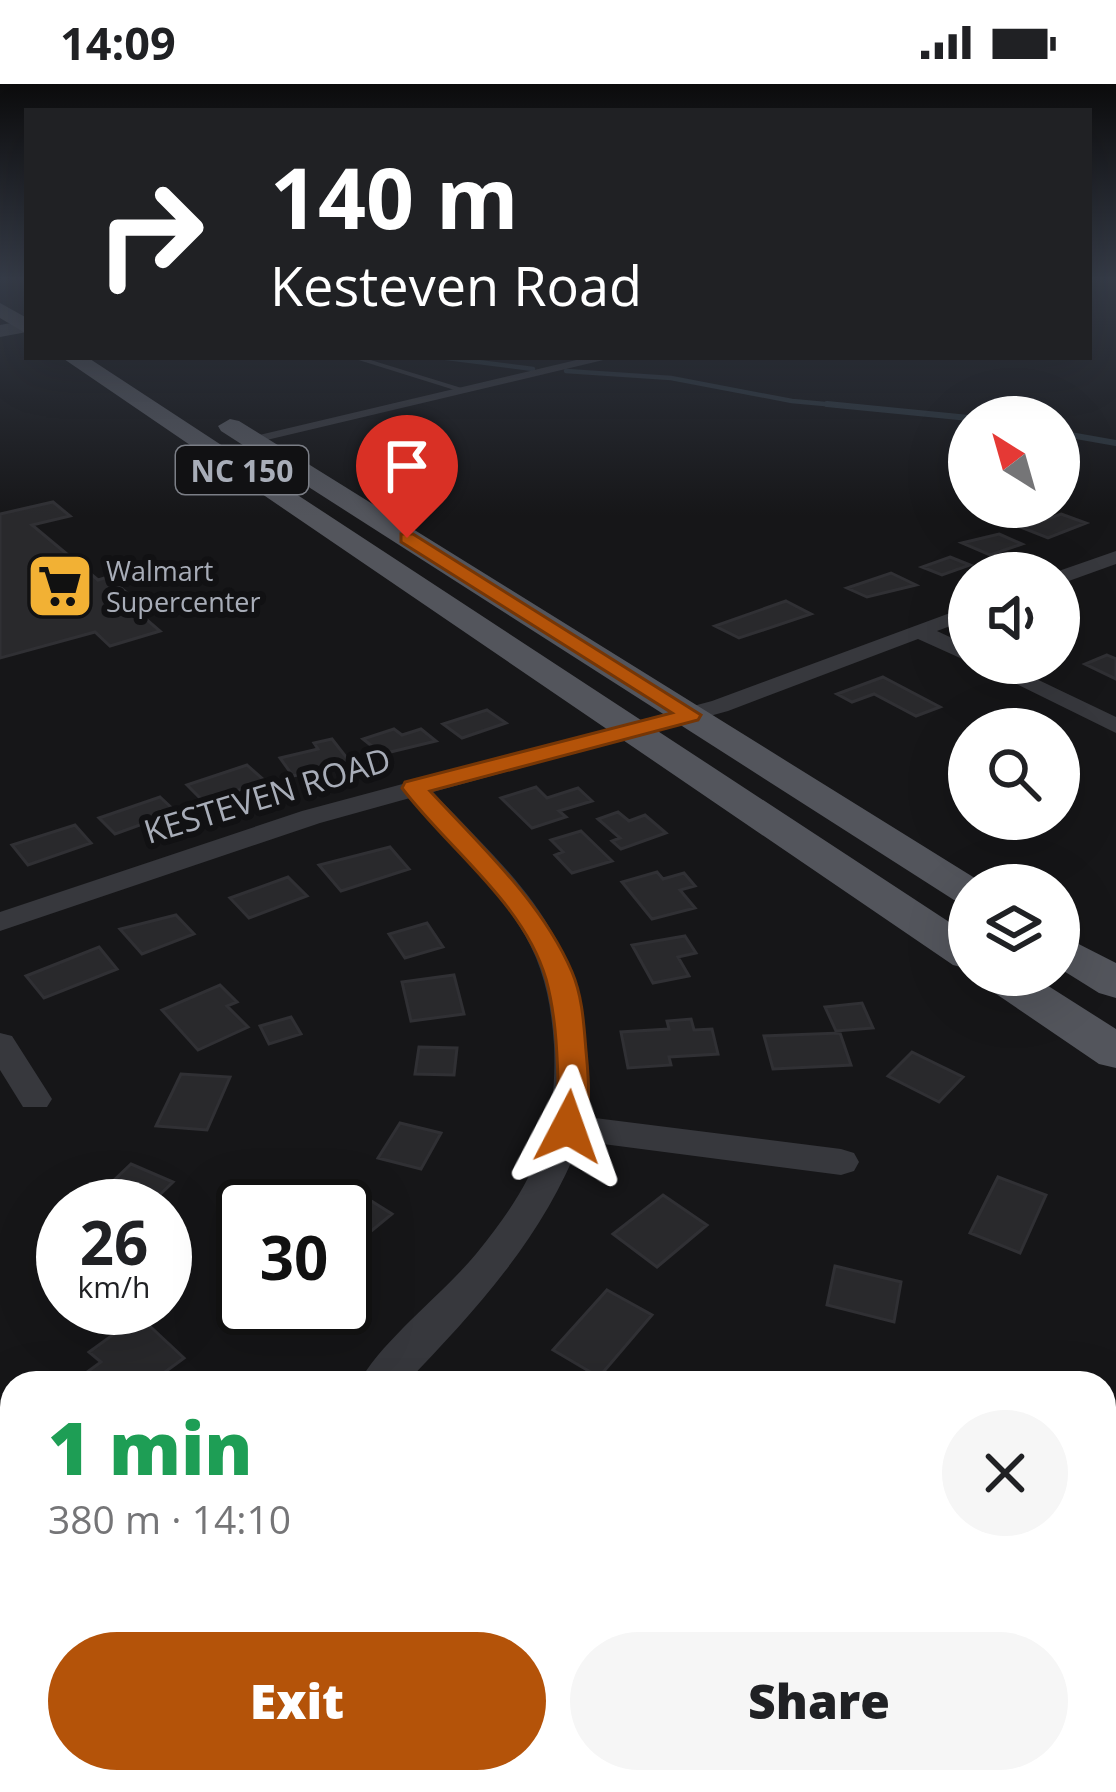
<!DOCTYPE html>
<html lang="en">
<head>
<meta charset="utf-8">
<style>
  :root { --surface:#fff; --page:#f6f6f6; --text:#202124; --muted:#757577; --accent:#b45309 }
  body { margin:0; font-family:"Open Sans",sans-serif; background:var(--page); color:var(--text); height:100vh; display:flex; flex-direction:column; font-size:45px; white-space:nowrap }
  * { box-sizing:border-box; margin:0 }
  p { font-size:39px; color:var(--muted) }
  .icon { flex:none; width:66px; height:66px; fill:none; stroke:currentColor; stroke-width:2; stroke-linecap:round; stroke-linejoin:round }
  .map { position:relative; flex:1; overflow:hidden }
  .drawer { position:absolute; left:0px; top:1287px; width:1116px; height:423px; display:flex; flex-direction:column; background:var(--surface); border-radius:36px 36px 0 0; box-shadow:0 12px 48px #0002 }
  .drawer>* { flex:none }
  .banner { position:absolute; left:24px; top:24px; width:1068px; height:252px; border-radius:0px; box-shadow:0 12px 48px #0002; background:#202124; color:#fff; overflow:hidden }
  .needle { width:78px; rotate:323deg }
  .fabs { position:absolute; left:948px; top:312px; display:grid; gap:24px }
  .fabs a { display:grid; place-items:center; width:132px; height:132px; border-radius:50%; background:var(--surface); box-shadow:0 12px 48px #0002; font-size:60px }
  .speed { position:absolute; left:36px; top:1095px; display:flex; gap:24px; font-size:60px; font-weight:700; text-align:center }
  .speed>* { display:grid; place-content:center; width:156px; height:156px; border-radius:50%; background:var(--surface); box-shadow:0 12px 48px #0002; line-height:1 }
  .speed small { font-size:30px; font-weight:400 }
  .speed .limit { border:6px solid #111; border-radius:18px; background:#fff; color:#111 }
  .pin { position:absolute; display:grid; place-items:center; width:102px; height:102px; color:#fff; margin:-123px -51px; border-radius:50% 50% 50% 0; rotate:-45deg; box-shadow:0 0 12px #0007 }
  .pin .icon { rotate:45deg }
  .me { position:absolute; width:132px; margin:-66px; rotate:4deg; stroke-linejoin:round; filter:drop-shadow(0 0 9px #0008) }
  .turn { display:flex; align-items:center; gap:42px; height:252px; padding:0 48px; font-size:54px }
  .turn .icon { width:156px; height:156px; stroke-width:2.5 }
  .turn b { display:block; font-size:84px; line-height:102px }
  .round { display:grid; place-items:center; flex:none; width:126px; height:126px; border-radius:63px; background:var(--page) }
  .summary { display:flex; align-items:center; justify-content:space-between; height:204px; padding:0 48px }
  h1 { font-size:72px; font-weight:800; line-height:90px; color:#1e9e55 }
  .action { display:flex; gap:24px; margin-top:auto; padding:24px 48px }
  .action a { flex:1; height:138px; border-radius:72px; background:var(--accent); color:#fff; font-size:48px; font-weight:800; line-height:138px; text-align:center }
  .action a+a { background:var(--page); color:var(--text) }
  .status { display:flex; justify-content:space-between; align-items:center; height:84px; padding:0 60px; background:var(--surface); direction:ltr }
  .status svg { height:33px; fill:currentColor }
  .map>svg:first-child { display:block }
</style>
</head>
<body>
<div class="status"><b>14:09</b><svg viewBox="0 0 49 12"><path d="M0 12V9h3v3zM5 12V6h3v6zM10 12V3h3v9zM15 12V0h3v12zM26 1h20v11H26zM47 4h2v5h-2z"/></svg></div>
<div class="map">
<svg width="1116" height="1708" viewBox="0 0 1116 1708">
  <rect width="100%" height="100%" fill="#161618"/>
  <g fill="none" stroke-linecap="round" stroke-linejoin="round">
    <path stroke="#2c353c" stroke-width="4.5" d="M439 273 533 285
      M566 287 671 294 792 317 858 323"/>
    <path stroke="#2c353c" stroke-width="6" d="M827 320 969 334
      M1059 349 1116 359"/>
  </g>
  <path fill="#29292c" stroke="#303034" stroke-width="3" d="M53 418 70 432 32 441 98 496 108 493 127 509 118 511 160 547 110 562 95 548 0 574V430Z
    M1061 430 1086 439 1048 454 1023 444Z
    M999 450 1022 460 990 471 962 459Z
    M950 473 970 481 942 491 922 483Z
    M891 489 916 501 867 513 847 504Z
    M786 517 811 530 739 554 715 542Z
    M1107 571 1116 575V595L1085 580Z
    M883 593 940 623 916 632 874 610 852 618 837 610Z
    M487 626 506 639 462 654 443 640Z
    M394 645 402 651 421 645 436 657 382 670 363 655Z
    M332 655 350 678 293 692 280 674 318 665 314 659Z
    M247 681 265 697 204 718 187 701Z
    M536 703 547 714 578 704 592 717 559 727 566 733 532 744 501 714Z
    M160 713 176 728 115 750 99 734Z
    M618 728 629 737 645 731 666 749 621 765 612 757 620 754 598 735Z
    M75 741 91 759 28 781 12 761Z
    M581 747 612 777 572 789 555 771 563 768 551 756Z
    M390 763 409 785 341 807 319 781Z
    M657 788 663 795 684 789 695 802 680 806 695 824 652 835 622 798Z
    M288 793 307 812 249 834 230 814Z
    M176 831 194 850 142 870 120 845Z
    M427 839 443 863 405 874 389 850Z
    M685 852 696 869 678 873 689 892 653 899 632 861Z
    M99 863 117 885 44 914 26 892Z
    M454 891 464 930 411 937 402 898Z
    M220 901 237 918 227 922 248 943 198 966 162 926Z
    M862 919 873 944 836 947 825 923Z
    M291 933 301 950 269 960 260 942Z
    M691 935 694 946 712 945 718 970 669 973 671 981 628 984 621 948 669 945 667 937Z
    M840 949 851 981 773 985 764 952Z
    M419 963 457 964 454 991 415 990Z
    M912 968 963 993 939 1018 888 992Z
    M181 990 230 993 207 1046 156 1042Z
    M400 1039 441 1049 421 1085 378 1074Z
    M131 1080 173 1098 148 1122H87Z
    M998 1093 1046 1111 1020 1169 970 1149Z
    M357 1108 392 1130 347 1167 345 1122H339Z
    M663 1111 707 1141 657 1183 613 1150Z
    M835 1182 901 1198 894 1238 827 1221Z
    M243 1199V1224H278L258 1241 223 1214Z
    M607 1206 652 1231 599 1293 553 1266Z
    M139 1232 184 1274 150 1299H72L101 1278 89 1268Z
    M1104 1351 1116 1372V1451L1110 1452 1104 1440Z
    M12 1396V1460L0 1447V1405Z
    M203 1698H248L241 1708H217Z
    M599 1698H692L684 1708H609Z"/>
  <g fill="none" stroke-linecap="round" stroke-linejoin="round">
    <path fill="#37383d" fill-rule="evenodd" d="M349 273H361L468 306 461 308Z"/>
    <path fill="#37383d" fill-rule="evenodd" d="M589 273H616L250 360 242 355Z
      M1116 467V480L1066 498 1059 500V489H1053Z
      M969 522V535L937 547 969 562V578L918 555 728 627 433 708C514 794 576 842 587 967 589 990 591 1011 587 1033L841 1065 854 1069 859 1078 854 1087 841 1091 580 1057C544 1152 476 1226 406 1299H359C379 1259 445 1208 476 1170 532 1101 558 1051 554 961 551 916 543 878 518 840 488 793 447 755 410 714L320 739 0 847V828L302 727 712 617Z
      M974 579H1003L1116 633V649Z
      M0 949 12 952 47 1007 52 1015 47 1023H23L0 986Z
      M1116 1575V1625L1104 1630V1580Z
      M12 1677V1698H51L47 1708H0V1689Z
      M896 1698H954L950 1708H892Z"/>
    <path fill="#45474d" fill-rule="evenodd" d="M27 236V248L0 253V241Z"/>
    <path fill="#53555c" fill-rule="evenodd" d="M0 219 27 234V250L0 234Z
      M61 273H87L969 851V885L953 881Z
      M230 335 239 337 986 801H969V820L954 816 221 347 218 342Z
      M1059 850 1116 879V914L1099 909 1059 884Z
      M976 891H1031L1116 945V984L1099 980 983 901Z"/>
  </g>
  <linearGradient id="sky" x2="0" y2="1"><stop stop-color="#0c0c0d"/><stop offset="0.45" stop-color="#363c48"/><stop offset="1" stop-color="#363c48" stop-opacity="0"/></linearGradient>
  <rect width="1116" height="432" fill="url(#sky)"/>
  <path fill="#b45309" stroke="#753606" stroke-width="3" d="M401 450H413L701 631 698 636 430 707C480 761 542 818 572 888 584 916 584 948 587 978 589 1001 591 1031 579 1051H557C548 1035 558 1014 558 997 557 963 555 928 546 895 524 819 448 765 402 704L405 698 672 629 401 458Z"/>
  <defs>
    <g id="supermarket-square" transform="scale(3.45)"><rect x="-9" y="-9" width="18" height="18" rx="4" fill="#f2b134" stroke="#111113"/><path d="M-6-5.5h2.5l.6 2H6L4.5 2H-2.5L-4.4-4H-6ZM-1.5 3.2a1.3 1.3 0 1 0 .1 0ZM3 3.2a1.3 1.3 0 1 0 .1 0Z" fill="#111"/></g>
  </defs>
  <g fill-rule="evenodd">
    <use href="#supermarket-square" x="60" y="502"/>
  </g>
  <g text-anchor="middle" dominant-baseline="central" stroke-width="12" stroke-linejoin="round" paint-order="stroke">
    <g font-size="27" fill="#a8adb8" stroke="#111113" text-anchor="start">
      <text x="106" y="486">Walmart<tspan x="106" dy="31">Supercenter</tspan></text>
    </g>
    <rect fill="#111113" stroke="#7b7e86" stroke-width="3" x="176" y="362" width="132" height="48" rx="9"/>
    <g font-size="30" font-weight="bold" fill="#a8adb8">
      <text x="242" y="386">NC 150</text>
    </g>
    <g font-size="33" fill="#a8adb8" stroke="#111113">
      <text transform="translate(267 711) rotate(-17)">KESTEVEN ROAD</text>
    </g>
  </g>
</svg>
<div class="fabs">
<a><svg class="needle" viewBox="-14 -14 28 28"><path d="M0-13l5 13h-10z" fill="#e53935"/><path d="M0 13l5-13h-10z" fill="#757577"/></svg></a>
<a><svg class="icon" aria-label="sound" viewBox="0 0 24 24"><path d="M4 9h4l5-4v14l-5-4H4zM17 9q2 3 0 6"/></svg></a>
<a><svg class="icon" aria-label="search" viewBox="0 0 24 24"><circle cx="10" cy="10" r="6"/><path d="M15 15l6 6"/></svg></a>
<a><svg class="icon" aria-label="layers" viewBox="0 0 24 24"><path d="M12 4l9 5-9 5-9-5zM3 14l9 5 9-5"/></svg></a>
</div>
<div class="speed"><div>26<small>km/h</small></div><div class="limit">30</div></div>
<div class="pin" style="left:407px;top:454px;background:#d93025"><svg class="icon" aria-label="arrive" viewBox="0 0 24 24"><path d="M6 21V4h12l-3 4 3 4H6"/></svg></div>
<svg class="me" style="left:568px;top:1043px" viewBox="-20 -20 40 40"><path d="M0-17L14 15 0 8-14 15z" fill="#b45309" stroke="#fff" stroke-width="4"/></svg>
<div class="banner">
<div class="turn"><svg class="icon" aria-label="right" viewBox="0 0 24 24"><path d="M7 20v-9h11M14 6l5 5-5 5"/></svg><div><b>140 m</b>Kesteven Road</div></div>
</div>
<section class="drawer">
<div class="summary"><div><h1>1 min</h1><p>380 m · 14:10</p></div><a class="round"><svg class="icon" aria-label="close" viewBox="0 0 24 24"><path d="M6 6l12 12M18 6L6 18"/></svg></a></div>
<div class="action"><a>Exit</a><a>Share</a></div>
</section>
</div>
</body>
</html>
